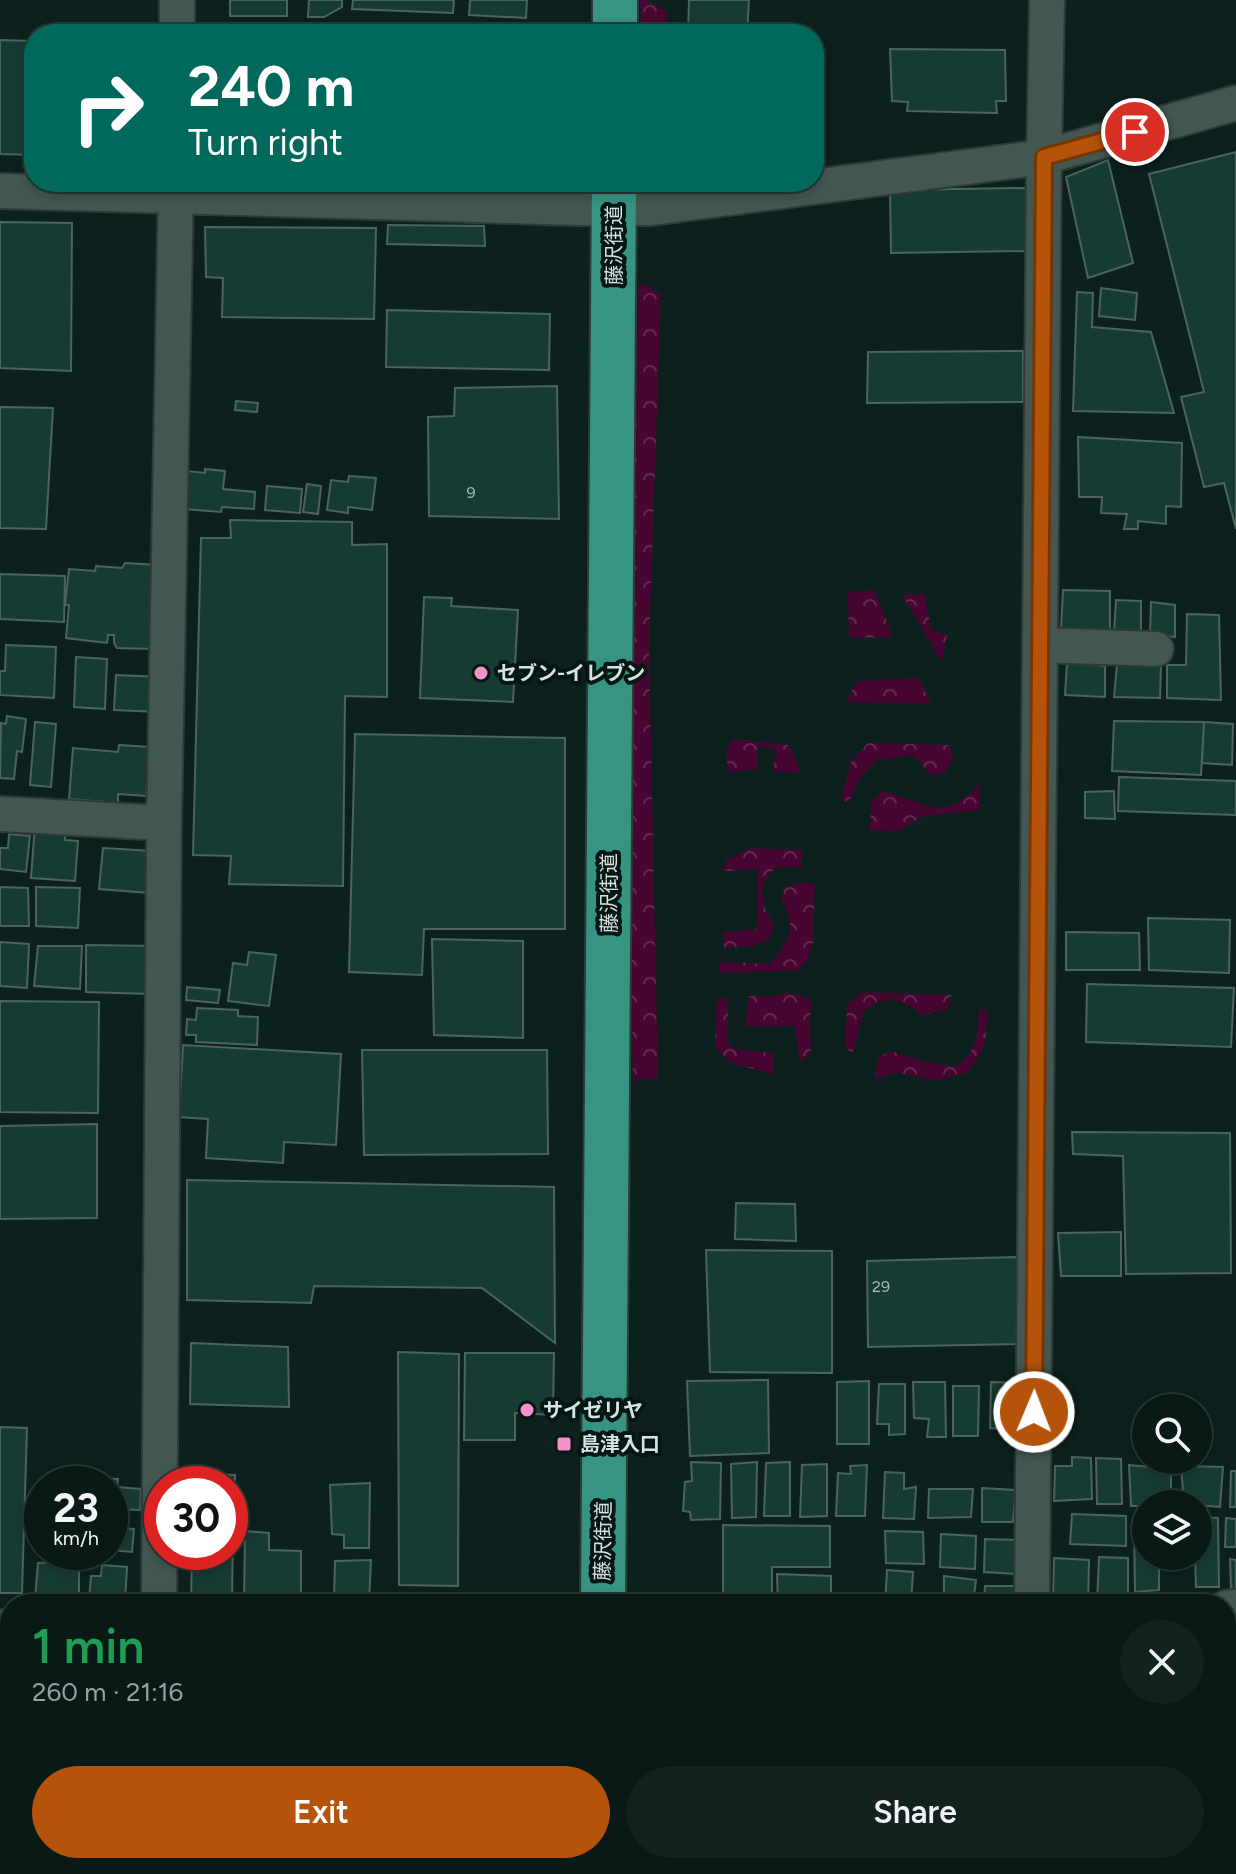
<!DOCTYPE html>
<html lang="en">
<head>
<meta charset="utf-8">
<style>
  :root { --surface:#091916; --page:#12221f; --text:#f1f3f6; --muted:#99a0a1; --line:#293835; --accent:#b45309 }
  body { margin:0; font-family:Figtree,"Noto Sans JP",sans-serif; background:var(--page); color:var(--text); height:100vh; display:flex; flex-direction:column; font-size:30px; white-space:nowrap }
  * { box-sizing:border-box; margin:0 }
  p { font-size:26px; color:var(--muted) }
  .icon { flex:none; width:44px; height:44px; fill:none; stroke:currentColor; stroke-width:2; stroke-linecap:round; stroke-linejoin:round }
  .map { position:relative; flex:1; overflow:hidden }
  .side { position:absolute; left:0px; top:1594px; width:1236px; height:280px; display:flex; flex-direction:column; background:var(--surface); border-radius:32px 32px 0 0; box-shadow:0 4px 12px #0003,0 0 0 2px var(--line) }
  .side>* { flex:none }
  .top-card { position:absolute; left:24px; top:24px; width:800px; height:168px; border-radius:32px; box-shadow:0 4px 12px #0003,0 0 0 2px var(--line); background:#00695c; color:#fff; overflow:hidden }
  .buttons { position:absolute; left:1132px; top:1394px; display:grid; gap:16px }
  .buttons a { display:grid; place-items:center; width:80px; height:80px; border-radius:50%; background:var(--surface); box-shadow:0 4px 12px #0003,0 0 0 2px var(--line); font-size:40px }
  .speed { position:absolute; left:24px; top:1466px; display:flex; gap:16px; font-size:40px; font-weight:700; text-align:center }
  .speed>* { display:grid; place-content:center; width:104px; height:104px; border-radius:50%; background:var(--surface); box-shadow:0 4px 12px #0003,0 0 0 2px var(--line); line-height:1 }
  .speed small { font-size:20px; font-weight:400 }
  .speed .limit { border:12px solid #d22; background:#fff; color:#111 }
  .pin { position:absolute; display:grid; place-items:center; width:68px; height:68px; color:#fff; margin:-34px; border:4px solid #fff; border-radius:50%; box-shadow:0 2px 8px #0007 }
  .me { position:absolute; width:88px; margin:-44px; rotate:1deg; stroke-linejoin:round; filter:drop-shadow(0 0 6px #0008) }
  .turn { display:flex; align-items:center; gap:28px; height:168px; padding:0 32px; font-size:36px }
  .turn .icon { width:104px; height:104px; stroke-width:2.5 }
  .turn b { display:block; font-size:56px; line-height:68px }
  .round { display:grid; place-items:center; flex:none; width:84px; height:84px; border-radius:42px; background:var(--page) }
  .headline { display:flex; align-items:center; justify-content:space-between; height:136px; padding:0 32px }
  h1 { font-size:48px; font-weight:600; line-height:60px; color:#1e9e55 }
  .cta { display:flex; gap:16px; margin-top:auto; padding:16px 32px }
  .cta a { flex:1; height:92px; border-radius:48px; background:var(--accent); color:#fff; font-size:32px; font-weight:600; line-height:92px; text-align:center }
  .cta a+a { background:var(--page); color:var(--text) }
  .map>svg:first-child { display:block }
</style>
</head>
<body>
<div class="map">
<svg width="1236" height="1874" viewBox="0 0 1236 1874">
  <defs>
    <pattern id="forest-crowns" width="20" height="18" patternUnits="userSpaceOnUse" patternTransform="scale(2)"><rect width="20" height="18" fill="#470631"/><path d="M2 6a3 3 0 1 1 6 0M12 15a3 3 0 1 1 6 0" fill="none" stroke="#612a4f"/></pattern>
  </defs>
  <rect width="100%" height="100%" fill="#0c211d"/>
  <path fill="url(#forest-crowns)" d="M640 0H646L668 12V34H642Z
    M645 284 661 295 649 647 658 1079 633 1080 628 793 629 288Z
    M874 590 893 637 849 638 848 592Z
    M925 594 931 630 947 635 942 662 902 595Z
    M919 678 931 704 846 702 857 681Z
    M734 739 789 745 801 773 773 771 776 750 758 746 757 769 728 772 726 750Z
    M868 743 950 745 953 759 945 773 932 775 912 755 877 760 860 778 848 803 841 798 851 762Z
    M980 783V810L922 816 900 831 870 830 871 802 882 791 938 809 956 804 974 790Z
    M751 848 803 850 801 867 774 868 762 886 764 906 774 925 768 940 753 946 724 948V932L757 929 758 869 724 871 725 861Z
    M795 883 815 884 813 942 808 959 797 971 718 973 720 962 769 964C782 951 794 936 789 916 787 910 783 904 782 897L785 888Z
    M862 992 951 995 948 1009 923 1015C900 998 886 994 863 1012L853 1053 845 1048 847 1005Z
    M789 993 812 999 810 1018 811 1052 800 1062 795 1026H745L749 996 767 997Z
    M717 998 728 999V1041L733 1049 774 1053V1074L733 1064 715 1048Z
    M979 1009 988 1012 985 1044 969 1072 935 1081 900 1073 887 1075 876 1080 877 1060 889 1051 927 1062 954 1067C977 1053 978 1036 979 1009Z"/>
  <path fill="#163b33" stroke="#4d635e" stroke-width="2" d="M230 0H287V16H230Z
    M309 0H342V7L324 17H308Z
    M353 0H454L453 13 352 9Z
    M470 0H527L526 18 469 15Z
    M689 0H749L747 34H688Z
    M0 40 34 41V155L0 154Z
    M890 49 1005 50 1006 101H996L997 113 907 111 908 102 892 101Z
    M814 143H825L823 161 814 162Z
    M1236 152V529L1224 483 1204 487 1181 397 1204 392 1149 174Z
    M1108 160 1133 263 1088 278 1066 177Z
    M480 182H560V188Z
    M1026 188V251L891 253 890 190Z
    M0 222 72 223 71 371 0 368Z
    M388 225 484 226 485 246 387 244Z
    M205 227 376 228 374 319 222 317 223 278 206 277Z
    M1101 288 1137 293 1135 320 1099 316Z
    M1077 292 1093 293 1092 327 1151 332 1174 413 1073 411Z
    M387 310 550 314 549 370 386 367Z
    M1023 351V402L867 403 868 352Z
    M557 386 559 519 429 516 428 417 454 416 455 388Z
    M236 401 258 403 257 412 235 410Z
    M0 407 53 408 46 529 0 528Z
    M1078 437 1182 443 1181 507 1166 506V524L1138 521V529H1124L1127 514 1101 513 1102 497H1079Z
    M205 469 225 471 223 489 255 492 254 509 222 507 221 512 184 509 187 471 205 473Z
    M349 476 376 478 372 510 348 507V513L327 510 331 480 348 482Z
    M307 484 321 486 318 514 303 512Z
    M267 486 302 489 300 513 265 510Z
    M230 520 352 522V545L387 544V697L345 696 343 886 229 884 231 856 193 855 201 538H231Z
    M125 563 159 565 156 649 117 648 114 643V635H108L107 643 66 638 69 605H65L69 569 95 571 96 566 122 568Z
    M0 574 65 576 64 622 0 619Z
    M1063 590 1110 591V631L1061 629Z
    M424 597 452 598 451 606 518 610 513 702 420 698Z
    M1116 600 1141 601V635L1114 633Z
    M1151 602 1175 605V637L1150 634Z
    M1187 614 1219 615 1221 700 1167 698V665H1186Z
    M6 645 56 647 54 698 0 695V671H5Z
    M76 657 107 659 105 709 74 707Z
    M1067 662 1105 666V697L1065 695Z
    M1117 664 1161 665 1160 698 1114 697Z
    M116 675 160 677 158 712 114 710Z
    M7 716 26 719 22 752 17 751 14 779 0 778 1 723 6 724Z
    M1114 721 1204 722 1201 775 1112 771Z
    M35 722 56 724 51 787 30 785Z
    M1204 722 1233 724 1232 765 1202 763Z
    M355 734 565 738V929H424L422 975 349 972Z
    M119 745 150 747 146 796 118 794V803L69 799 73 748 118 752Z
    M1119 777 1236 781V815L1118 811Z
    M1114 791 1115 819 1085 818V792Z
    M35 824 66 827 65 840 78 841 75 881 31 878Z
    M9 834 30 836 26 872 0 869V848H8Z
    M103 848 153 851 149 893 99 889Z
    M0 887 28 888 29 926H0Z
    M36 887 80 888 78 928 36 926Z
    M1148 918 1230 920 1229 973 1149 970Z
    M1066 932 1139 933 1140 970H1066Z
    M432 939 523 941V1038L434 1035Z
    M0 942 29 944 27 988 0 986Z
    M86 945 153 946 150 994 86 992Z
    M38 946H82L80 989 34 986Z
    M249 952 276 955 269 1006 228 1001 233 963 247 965Z
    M1087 984 1234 988 1231 1047 1086 1042Z
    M187 987 220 990 218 1003 186 1000Z
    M0 1001 99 1002 98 1113 0 1112Z
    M197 1008 238 1010V1016L258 1017 257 1045 196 1042V1035H186L187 1019 196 1020Z
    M183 1045 341 1054 336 1145 284 1142 283 1163 206 1158 208 1119 179 1117Z
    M362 1050H547L548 1154 364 1155Z
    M97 1124V1218L0 1219V1126Z
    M1072 1132 1230 1133 1231 1273 1126 1274 1123 1156 1073 1154Z
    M187 1180 554 1187 555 1343 482 1288 314 1286 311 1303 187 1300Z
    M736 1203 795 1204 796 1241 735 1239Z
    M1121 1232V1276H1061L1058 1233Z
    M706 1250 832 1251V1373L710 1372Z
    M1019 1257 1017 1344 868 1347 867 1261Z
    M191 1343 288 1347 289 1407 190 1404Z
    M398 1352 459 1354 458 1586 399 1585Z
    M465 1353H554L553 1415 515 1413V1440H464Z
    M768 1380 769 1453 690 1456 687 1381Z
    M869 1381V1444H837V1382Z
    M913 1382H945L946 1437H927L929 1419 914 1418Z
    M991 1382 1024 1383 1023 1431 990 1428Z
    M879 1384H905V1434L889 1435V1424H877Z
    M953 1386H979L978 1436H953Z
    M0 1427 27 1428 22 1593H0Z
    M1072 1457 1091 1458 1092 1499 1054 1501 1055 1466H1072Z
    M1096 1458 1121 1459 1122 1504H1097Z
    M691 1462 721 1463 720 1519 691 1520 690 1512 683 1511 685 1482 692 1481Z
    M757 1462 756 1517 732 1518 731 1464Z
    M790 1462V1516H764L766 1463Z
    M827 1464V1516L800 1517 802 1465Z
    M867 1465 865 1516H836L838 1473 851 1474 850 1466Z
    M1129 1465 1171 1469V1504H1146V1506H1131Z
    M1181 1466 1223 1467 1220 1507 1184 1504Z
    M1231 1471H1236V1507H1230Z
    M183 1472 202 1473 201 1484H183Z
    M885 1472 904 1473V1489L916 1487 914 1519 883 1518Z
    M207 1474 235 1475V1503H230V1484H206Z
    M91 1478 118 1479 117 1487 141 1489 140 1510 110 1509V1484H91Z
    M370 1483 369 1548H344V1535L332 1534 330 1485Z
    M982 1488 1016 1490 1013 1522H982Z
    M929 1489H973L971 1517 928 1518Z
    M1072 1514 1126 1516V1546L1070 1544Z
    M1198 1517 1218 1518 1219 1587H1196L1195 1556H1198Z
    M1226 1518 1236 1519V1547H1225Z
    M110 1519H119L118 1528 134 1529 132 1552 110 1550Z
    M230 1523H233L232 1604H191L192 1552H230Z
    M723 1525 830 1526V1567H772V1604H723Z
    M1146 1528V1556H1159V1590L1135 1592 1134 1529Z
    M245 1531 269 1533V1550L301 1551V1604H244Z
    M885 1531 923 1532 924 1564 886 1563Z
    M941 1534 976 1536 975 1569 940 1567Z
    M985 1539 1016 1540V1574L984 1572Z
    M1099 1557 1128 1558V1604H1097Z
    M1054 1558 1089 1560 1088 1604H1053Z
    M1230 1559 1236 1560V1591H1231Z
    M371 1560 369 1604H346V1598H334L335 1561Z
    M79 1561V1597L35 1599 38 1563Z
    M102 1565 127 1567 125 1602 89 1599 91 1576H101Z
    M887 1570 913 1572 911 1604H885Z
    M777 1574 831 1576V1604H778Z
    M944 1576 976 1580 973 1604H944Z
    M985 1586H1023L1022 1604H984Z
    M1235 1631 1236 1707H1234Z
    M0 1648H10V1720H0Z
    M1226 1802H1232V1849L1226 1848Z
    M208 1864H367V1874H208Z
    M744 1864H822V1868L744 1867Z
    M829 1864H885L886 1874H829Z
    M0 1866 105 1870V1874H0Z
    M373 1869 472 1871V1874H373Z"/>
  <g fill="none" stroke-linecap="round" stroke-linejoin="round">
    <g stroke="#2f3a37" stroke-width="22">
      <path id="lane" d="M1027 1871H1210"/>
    </g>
    <g stroke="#2f3a37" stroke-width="38">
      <path id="street" d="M177 34V0
        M0 191 579 208H652L1044 157 1236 103
        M1041 645 1156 649
        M0 814 164 823
        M159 1604 164 823 176 182
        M1032 1604 1044 157 1047 0
        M1226 1608 1236 1607
        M0 1627H10
        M156 1874V1864
        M1027 1874V1864"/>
    </g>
    <g stroke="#2f3a37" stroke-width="48">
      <path id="highway" d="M615 34V0
        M603 1604 614 182
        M600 1874V1864"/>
    </g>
    <use href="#lane" stroke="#425752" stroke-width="18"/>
    <use href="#street" stroke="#425752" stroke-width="34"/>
    <use href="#highway" stroke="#379382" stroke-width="44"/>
  </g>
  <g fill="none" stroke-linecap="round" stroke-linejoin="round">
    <g stroke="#753606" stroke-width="20">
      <path id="route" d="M1034 1412 1044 157 1135 132"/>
    </g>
    <use href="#route" stroke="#b45309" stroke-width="14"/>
  </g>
  <g fill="#f890cb" stroke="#041714" stroke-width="3">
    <circle cx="481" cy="673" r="8"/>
    <circle cx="527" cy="1410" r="8"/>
    <rect x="556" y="1436" width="16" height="16" rx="4"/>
  </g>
  <g text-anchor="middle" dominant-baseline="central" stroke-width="8" stroke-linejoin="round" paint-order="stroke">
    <g font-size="16" fill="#a7b9b5">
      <text x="471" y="492">9</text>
      <text x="881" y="1286">29</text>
    </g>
    <g font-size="20" fill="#d7e3e0" stroke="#041714">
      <text transform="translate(614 245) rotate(-90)">藤沢街道</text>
      <text transform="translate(609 893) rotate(-90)">藤沢街道</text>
      <text transform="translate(603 1541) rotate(-89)">藤沢街道</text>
    </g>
    <g font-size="20" font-weight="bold" fill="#d7e3e0" stroke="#041714" text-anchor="start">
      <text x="497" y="673">セブン-イレブン</text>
      <text x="543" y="1410">サイゼリヤ</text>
      <text x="580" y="1444">島津入口</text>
    </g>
  </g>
</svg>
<div class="buttons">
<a><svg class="icon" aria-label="search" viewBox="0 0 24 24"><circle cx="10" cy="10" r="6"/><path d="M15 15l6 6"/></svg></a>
<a><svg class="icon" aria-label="layers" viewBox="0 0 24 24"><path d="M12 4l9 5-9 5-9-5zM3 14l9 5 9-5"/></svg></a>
</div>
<div class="speed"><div>23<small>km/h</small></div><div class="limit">30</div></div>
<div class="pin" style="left:1135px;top:132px;background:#d93025"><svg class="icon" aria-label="arrive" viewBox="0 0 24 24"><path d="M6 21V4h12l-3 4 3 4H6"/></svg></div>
<svg class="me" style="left:1034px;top:1412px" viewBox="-20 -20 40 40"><circle r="17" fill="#b45309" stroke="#fff" stroke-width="3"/><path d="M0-11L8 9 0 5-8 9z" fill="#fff"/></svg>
<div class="top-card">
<div class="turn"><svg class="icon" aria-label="right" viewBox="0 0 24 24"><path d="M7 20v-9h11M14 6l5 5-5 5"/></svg><div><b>240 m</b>Turn right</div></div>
</div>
<section class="side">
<div class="headline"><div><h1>1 min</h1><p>260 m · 21:16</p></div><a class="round"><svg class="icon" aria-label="close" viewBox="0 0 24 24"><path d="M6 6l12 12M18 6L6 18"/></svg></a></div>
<div class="cta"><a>Exit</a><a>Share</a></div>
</section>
</div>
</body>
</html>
